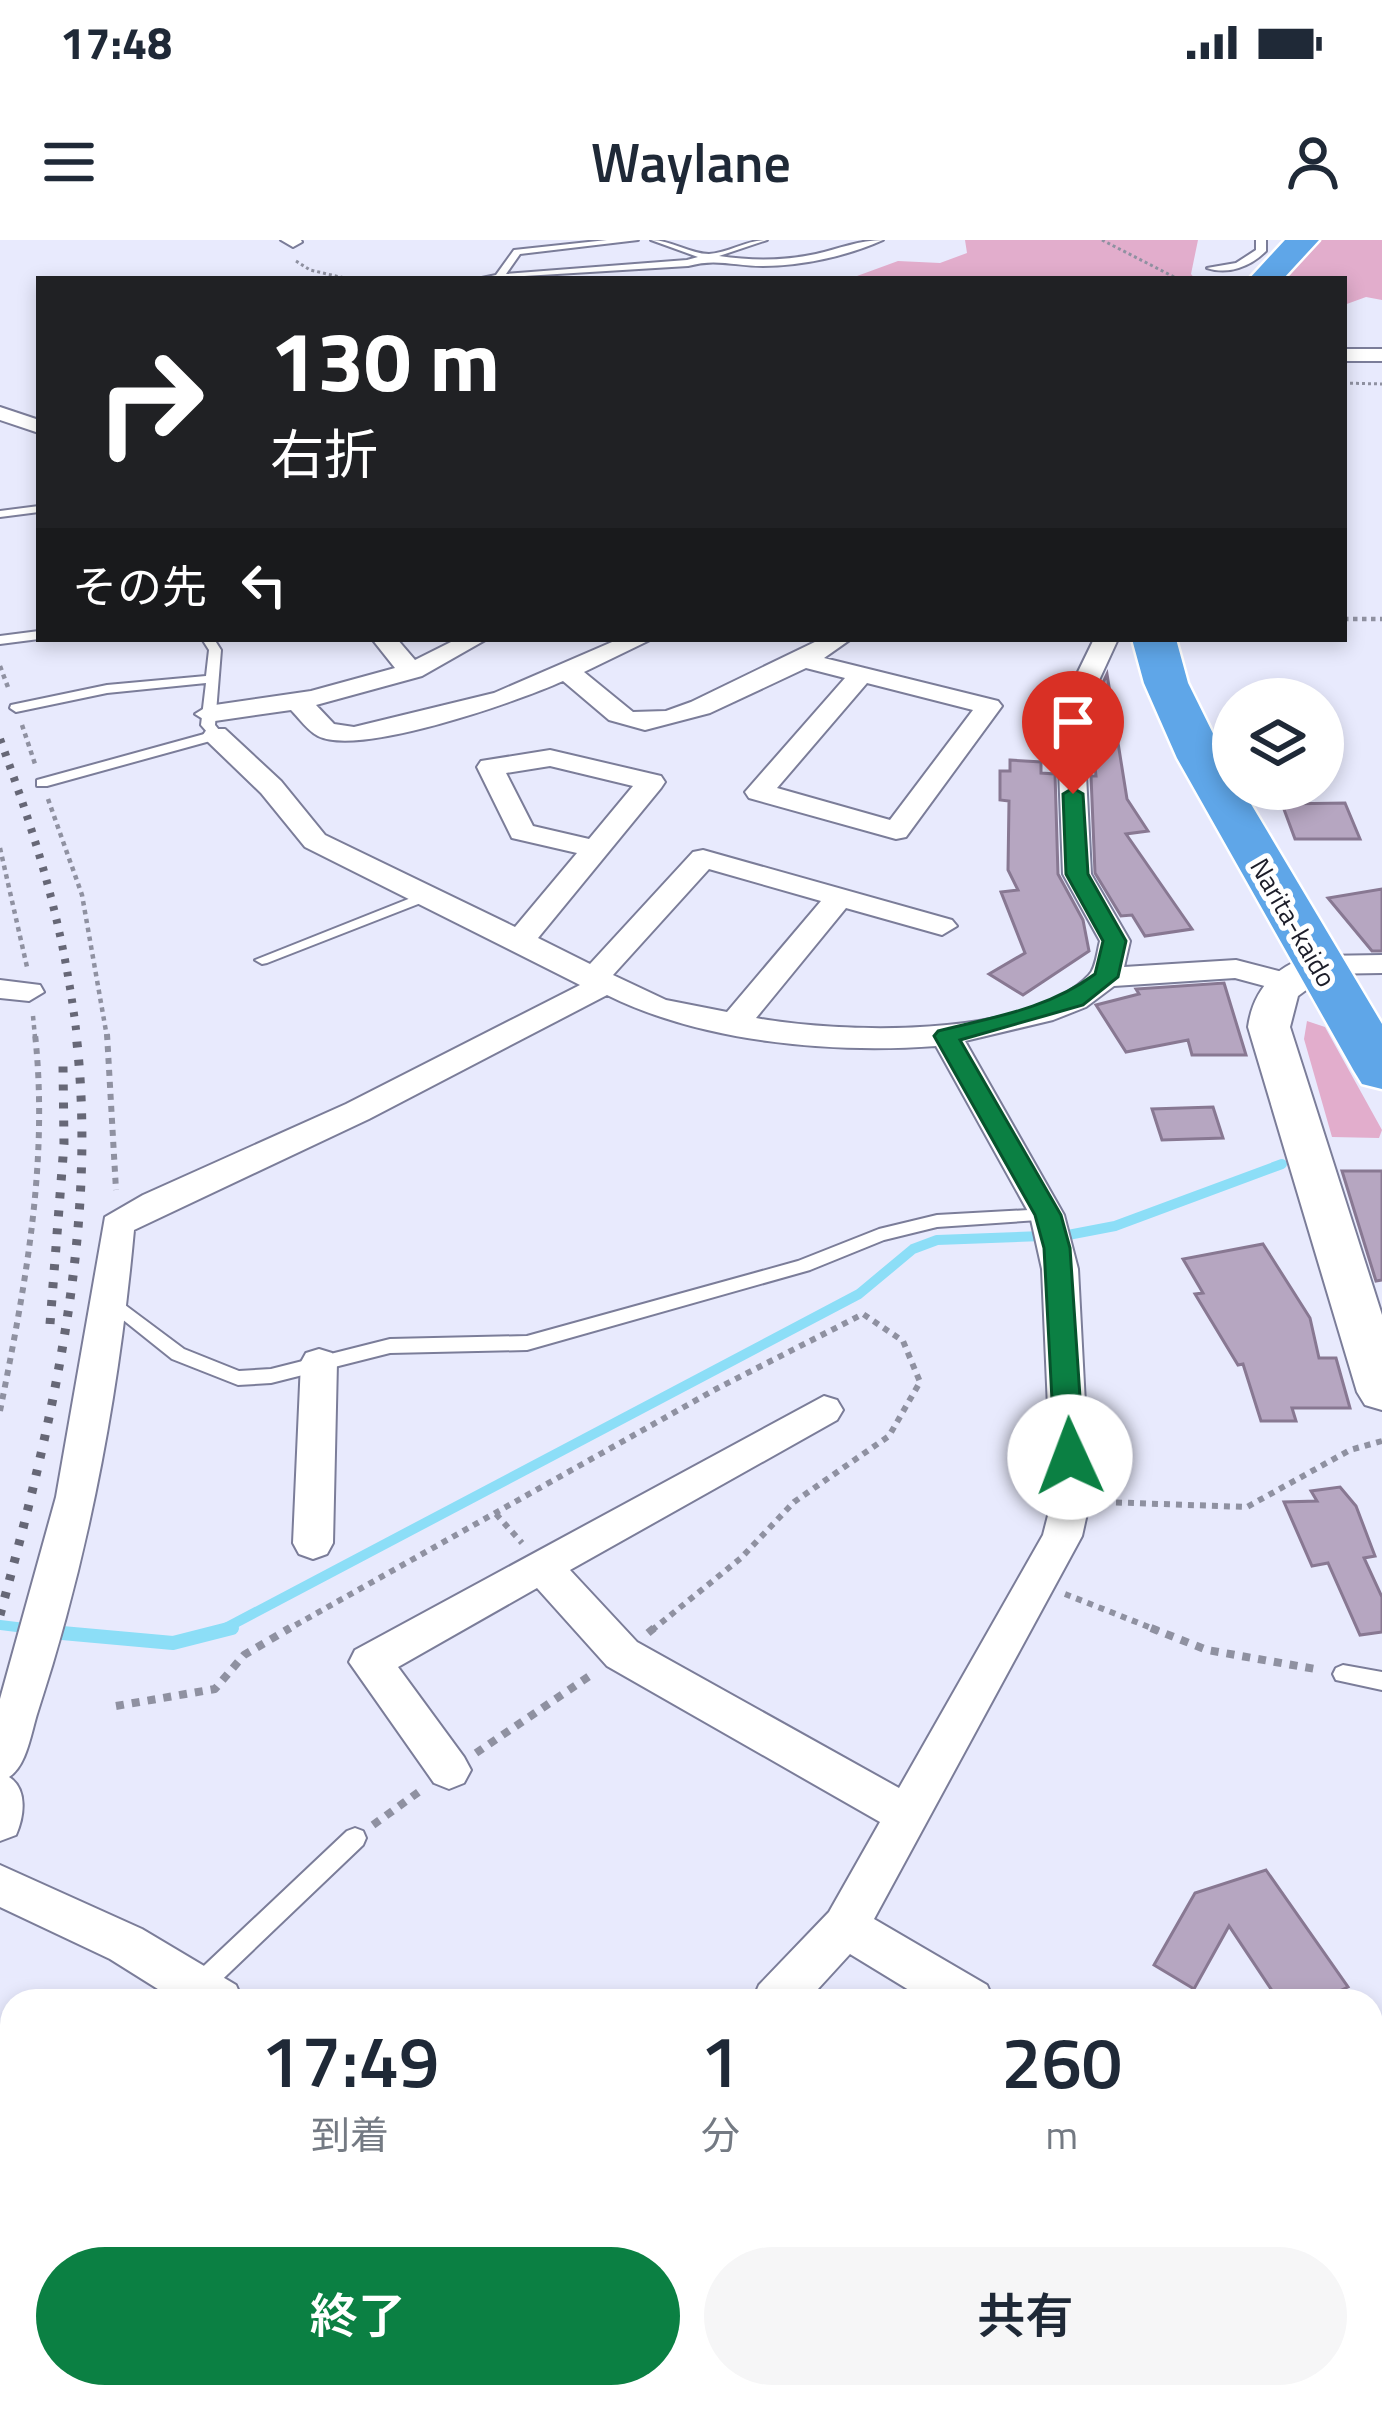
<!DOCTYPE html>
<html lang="ja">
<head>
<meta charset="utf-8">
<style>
  :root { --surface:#fff; --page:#f6f6f7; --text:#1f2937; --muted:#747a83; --accent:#0b8043 }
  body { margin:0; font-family:"Titillium Web","Noto Sans JP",sans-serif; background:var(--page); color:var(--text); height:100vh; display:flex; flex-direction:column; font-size:45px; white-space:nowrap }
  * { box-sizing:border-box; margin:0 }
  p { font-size:39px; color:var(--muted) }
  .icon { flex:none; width:66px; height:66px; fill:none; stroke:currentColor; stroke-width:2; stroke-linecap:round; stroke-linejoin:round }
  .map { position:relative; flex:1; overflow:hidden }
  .details { position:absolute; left:0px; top:1749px; width:1383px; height:420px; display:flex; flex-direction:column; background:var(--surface); border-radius:36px 36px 0 0; box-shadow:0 6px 18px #0003 }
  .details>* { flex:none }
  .guide { position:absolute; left:36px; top:36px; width:1311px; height:366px; border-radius:0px; box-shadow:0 6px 18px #0003; background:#202124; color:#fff; overflow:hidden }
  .buttons { position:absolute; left:1212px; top:438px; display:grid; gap:24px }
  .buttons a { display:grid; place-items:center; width:132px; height:132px; border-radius:50%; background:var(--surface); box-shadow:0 6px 18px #0003; font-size:60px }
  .pin { position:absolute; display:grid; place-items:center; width:102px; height:102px; color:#fff; margin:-123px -51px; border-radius:50% 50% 50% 0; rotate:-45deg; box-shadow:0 0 12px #0007 }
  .pin .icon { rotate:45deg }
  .me { position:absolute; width:132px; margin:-66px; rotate:358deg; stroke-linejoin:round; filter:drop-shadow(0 0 9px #0008) }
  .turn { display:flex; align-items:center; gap:42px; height:252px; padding:0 36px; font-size:54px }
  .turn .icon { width:156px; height:156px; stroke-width:2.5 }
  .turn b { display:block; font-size:84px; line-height:102px }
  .then { display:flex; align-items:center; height:114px; padding:0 36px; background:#0003; gap:24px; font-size:45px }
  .eta { display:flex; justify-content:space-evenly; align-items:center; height:204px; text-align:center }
  .eta b { font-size:72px; font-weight:600; line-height:84px }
  .primary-button { display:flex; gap:24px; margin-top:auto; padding:24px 36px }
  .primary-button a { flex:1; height:138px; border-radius:72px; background:var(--accent); color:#fff; font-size:48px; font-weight:600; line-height:138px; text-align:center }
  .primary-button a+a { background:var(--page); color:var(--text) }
  .status { display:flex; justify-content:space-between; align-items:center; height:84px; padding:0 60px; background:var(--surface); direction:ltr }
  .status svg { height:33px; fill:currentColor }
  header { display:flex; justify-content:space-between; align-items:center; height:156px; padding:0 36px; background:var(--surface); font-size:54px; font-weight:600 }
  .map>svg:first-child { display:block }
</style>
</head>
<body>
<div class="status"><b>17:48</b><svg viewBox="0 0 49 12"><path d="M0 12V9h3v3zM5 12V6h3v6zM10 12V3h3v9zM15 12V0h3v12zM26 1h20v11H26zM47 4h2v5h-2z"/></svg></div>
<header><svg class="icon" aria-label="menu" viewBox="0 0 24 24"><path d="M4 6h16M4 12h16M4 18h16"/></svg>Waylane<svg class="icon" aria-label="person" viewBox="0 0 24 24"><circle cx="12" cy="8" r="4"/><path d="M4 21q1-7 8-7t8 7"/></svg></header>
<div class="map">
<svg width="1382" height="2169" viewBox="0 0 1382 2169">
  <rect width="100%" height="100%" fill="#e8eafd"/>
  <path fill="#e2adcc" d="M965 0H1198L1191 34 1195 39 857 36 898 21 940 23 967 13Z
    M1318 0H1382V60L1366 57 1344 65V39H1284Z
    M1307 781 1325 787 1382 890 1379 898 1332 897 1304 799Z"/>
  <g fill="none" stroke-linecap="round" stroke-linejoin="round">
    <path stroke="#8cdef7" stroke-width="10" d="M0 1385 33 1389
      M220 1391 859 1054 913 1009 937 1000 1068 995 1115 986 1282 924"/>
    <path stroke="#8cdef7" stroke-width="14" d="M24 1388 33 1389
      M51 1392 173 1403 232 1388"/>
  </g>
  <path fill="#b6a6c1" stroke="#887892" stroke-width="3" d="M1107 434 1127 559 1148 591 1126 594 1192 689 1145 696 1132 675 1121 676 1095 633 1091 536H1096L1089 473Z
    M1010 520 1041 522V533L1055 534 1058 634 1083 680 1089 711 1023 755 989 734 1025 713 1001 652 1018 650 1008 630 1009 561 1000 560V531H1010Z
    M1345 563 1360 599H1295L1282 564Z
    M1382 649V711H1372L1328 658Z
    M1224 743 1246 815H1192L1188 800 1126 812 1096 765 1139 754 1136 749Z
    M1213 867 1223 898 1162 900 1152 869Z
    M1342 931H1382V1040L1376 1041Z
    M1263 1004 1310 1078 1319 1118H1336L1350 1168H1292L1296 1181H1261L1243 1124 1238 1125 1195 1054 1203 1053 1183 1019Z
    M1340 1247 1356 1266 1375 1316 1364 1318 1382 1357V1392L1360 1395 1328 1323 1312 1326 1284 1262 1317 1261 1311 1251Z
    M1266 1630 1348 1747 1318 1761H1279L1229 1686 1194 1749 1154 1725 1195 1653Z"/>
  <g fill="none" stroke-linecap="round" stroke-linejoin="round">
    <g stroke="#7b7d99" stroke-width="4">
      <path id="service" d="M607 0H638L520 14 506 34 687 20 698 17 651 0C671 0 690 14 709 14 729 13 746 0 767 0L719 16C752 21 783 21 816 14 838 9 860 0 883 0 848 16 801 26 763 26 734 26 716 18 688 26L477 39 496 35 514 10Z
        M1256 0H1266V11C1250 27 1228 35 1207 28L1236 23 1256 10Z
        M39 266V272L0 277V271Z
        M39 391V399L0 404V396Z
        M202 399H214L221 410 215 485 223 495 221 498 47 546H37V540L208 493 201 485 206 443 107 453 16 472 10 468 11 465 107 445 206 436 209 410Z
        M426 652 431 653V659L267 723 262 724 255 720Z
        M1047 969 1053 971 1056 975 1053 979 937 987 884 1000 810 1030 527 1110 390 1113 271 1143 238 1145 172 1119 102 1063 111 1057 117 1059 184 1109 239 1131 271 1129 390 1099 527 1096 798 1021 879 989 937 975Z
        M1343 1425 1382 1432V1450L1336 1440 1333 1434 1336 1428Z
        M355 1588 363 1591 366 1598 363 1605 207 1754 199 1757 191 1754 187 1746 191 1738 347 1591Z
        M749 2157H781L787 2169H755Z"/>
    </g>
    <g stroke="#7b7d99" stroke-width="4">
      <path id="minor" d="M281 0H301L302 2 293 7Z
        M1344 109H1382V121H1344Z
        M0 167 39 180V193L0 180Z
        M372 399H397L415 420 457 399H487L422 436 316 465 334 484 354 487 494 453 619 399H652L584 432 633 472 666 471 691 462 821 399H851L824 418 998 461 1002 466 906 597 896 599 749 558 745 552 845 438 806 428 710 473 645 490 609 480 563 441C519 461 360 517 318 496 308 491 299 478 291 470L208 482 195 474 208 466 311 451 395 428ZM867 443 973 470 890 580 777 548Z
        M1094 399H1118L1083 475 1091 634 1130 701 1124 727 1236 720 1294 735 1298 742 1283 751 1235 738 1114 746 1086 767 1053 780 965 801 1064 975 1078 1029 1090 1260 1082 1296 874 1679 987 1745 994 1761H927L850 1714 807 1761H752L759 1745 829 1672 880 1582 607 1426 537 1348 398 1427 464 1517 471 1530 464 1543 449 1549 434 1543 349 1422 355 1410 824 1156 837 1160 843 1170 837 1180 570 1330 637 1402 899 1548 1043 1295 1052 1260 1042 1029 1030 975 936 806C831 814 702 802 607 755L369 879 134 990C119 1154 89 1315 38 1471 31 1492 27 1526 9 1537 28 1549 24 1577 16 1595L0 1601V1459L56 1257 105 977 143 955 346 864 580 745 305 607 261 553 207 501 203 495 207 489H225L281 541 325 595 515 687 577 613 512 598 477 527 481 521 550 510 661 536 665 542 661 548 538 698 590 724 693 612 703 610 952 680 957 686 942 695 846 668 756 778C836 793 1028 800 1089 735 1096 728 1097 712 1100 701L1063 634 1057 475ZM550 526 633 546 589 599 533 586 506 533ZM709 629 821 661 727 772 666 760 613 735Z
        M1382 715V733L1320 734 1305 725 1320 716Z
        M0 740 40 745 44 752 29 761 0 758Z
        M319 1109 332 1113 337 1122 333 1303 327 1314 313 1319 299 1314 293 1303 301 1122 306 1113Z
        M0 1625 142 1689 236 1745 243 1761H177L110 1719 0 1667Z
        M12 1942V1992L0 1995V1945Z
        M22 2157H76L71 2169H17Z
        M469 2157H526L521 2169H464Z
        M1283 2157H1338L1343 2169H1288Z"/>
    </g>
    <g stroke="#7b7d99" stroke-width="4">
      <path id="tertiary" d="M1320 713 1334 716 1340 725 1298 756 1290 787 1382 1075V1170L1365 1165 1357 1152 1248 787C1254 745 1280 723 1320 713Z"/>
    </g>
    <g stroke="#fff" stroke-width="5">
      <path id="trunk" d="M1285 0H1319L1283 39H1249Z
        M1132 399H1176L1188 443 1233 534V549H1242L1382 784V849L1362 844 1354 831 1177 518 1144 443Z"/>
    </g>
    <path stroke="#8f91a1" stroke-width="3" stroke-dasharray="3 3" stroke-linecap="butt" d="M1102 0 1178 39
      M296 21 310 30 349 39
      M1344 143 1382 144"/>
    <path stroke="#8f91a1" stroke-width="4.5" stroke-dasharray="4.5 4.5" stroke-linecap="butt" d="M1344 379H1382
      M0 426 9 450
      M22 485 35 524
      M48 559 82 655 107 797
      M0 608 27 727
      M33 776 35 797"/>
    <path stroke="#8f91a1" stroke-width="6" stroke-dasharray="6 6" stroke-linecap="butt" d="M107 794 116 950
      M0 1171C25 1047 49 922 35 794
      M1104 1262 1247 1267 1350 1210 1382 1201
      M496 1274 522 1303
      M1065 1354 1159 1391
      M285 1391 716 1149 863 1074 903 1101 920 1142 889 1196 794 1262 741 1318 651 1391"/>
    <path stroke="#8f91a1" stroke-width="8" stroke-dasharray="8 8" stroke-linecap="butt" d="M1151 1388 1207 1410 1321 1430
      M648 1393 654 1388
      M116 1466 215 1449 244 1415 290 1388
      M476 1513 594 1433
      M373 1585 420 1551"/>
    <use href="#service" fill="#fff" fill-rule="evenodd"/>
    <use href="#minor" fill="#fff" fill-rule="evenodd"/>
    <use href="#tertiary" fill="#fff" fill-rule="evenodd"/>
    <use href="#trunk" fill="#5fa6e8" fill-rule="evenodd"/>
    <path stroke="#666776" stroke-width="8" stroke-dasharray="4.5 9" stroke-linecap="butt" d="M0 499C39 606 63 683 77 797"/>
    <path stroke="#666776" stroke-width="9" stroke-dasharray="6 12" stroke-linecap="butt" d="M50 1084 64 904 63 826
      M0 1375C51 1188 99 989 76 794"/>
  </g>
  <path fill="#0b8043" stroke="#07532c" stroke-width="3" d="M1073 548 1083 554 1088 634 1126 701 1118 737 1083 765 960 800 1061 975 1070 1008 1084 1217 1080 1225H1059L1055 1217 1044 1008 1035 975 934 796 938 791C994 777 1048 769 1095 734L1103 701 1066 634 1063 554Z"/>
  <g text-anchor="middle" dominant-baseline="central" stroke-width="10" stroke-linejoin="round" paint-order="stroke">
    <g font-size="27" fill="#1c1d29" stroke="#fff">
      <text transform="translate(1294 682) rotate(60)">Narita-kaido</text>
    </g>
  </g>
</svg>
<div class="buttons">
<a><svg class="icon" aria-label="layers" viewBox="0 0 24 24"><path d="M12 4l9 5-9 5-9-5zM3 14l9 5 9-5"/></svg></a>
</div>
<div class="pin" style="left:1073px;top:554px;background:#d93025"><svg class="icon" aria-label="arrive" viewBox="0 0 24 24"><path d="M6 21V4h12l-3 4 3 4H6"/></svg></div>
<svg class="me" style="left:1070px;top:1217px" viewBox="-20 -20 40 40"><circle r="19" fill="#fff"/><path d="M0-13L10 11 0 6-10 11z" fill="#0b8043"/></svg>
<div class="guide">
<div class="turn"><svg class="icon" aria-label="right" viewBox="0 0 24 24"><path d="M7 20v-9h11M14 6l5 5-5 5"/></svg><div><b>130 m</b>右折</div></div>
<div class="then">その先<svg class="icon" aria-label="left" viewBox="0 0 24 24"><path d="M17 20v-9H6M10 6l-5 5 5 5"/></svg></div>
</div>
<section class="details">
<div class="eta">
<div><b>17:49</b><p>到着</p></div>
<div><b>1</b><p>分</p></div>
<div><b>260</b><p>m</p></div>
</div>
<div class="primary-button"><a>終了</a><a>共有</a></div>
</section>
</div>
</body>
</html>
